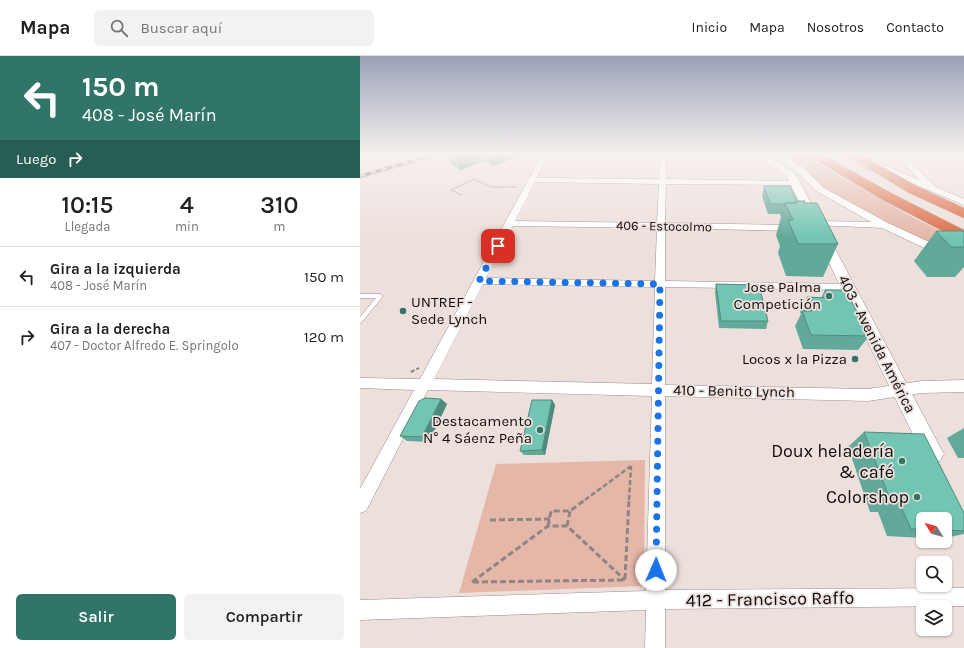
<!DOCTYPE html>
<html lang="es">
<head>
<meta charset="utf-8">
<style>
  :root { --surface:#fff; --page:#f2f2f2; --text:#222; --muted:#767676; --line:#e0e0e0; --accent:#317568 }
  body { margin:0; font-family:Karla,sans-serif; background:var(--page); color:var(--text); height:100vh; display:flex; flex-direction:column; font-size:15px; white-space:nowrap }
  * { box-sizing:border-box; margin:0 }
  p { font-size:13px; color:var(--muted) }
  .icon { flex:none; width:22px; height:22px; fill:none; stroke:currentColor; stroke-width:2; stroke-linecap:round; stroke-linejoin:round }
  .map { position:relative; flex:1; overflow:hidden }
  .drawer { display:flex; flex-direction:column; background:var(--surface); width:360px }
  .drawer>* { flex:none }
  .guide { background:#317568; color:#fff; overflow:hidden }
  .needle { width:26px; rotate:307deg }
  .tools { position:absolute; left:556px; top:456px; display:grid; gap:8px }
  .tools a { display:grid; place-items:center; width:36px; height:36px; border-radius:6px; background:var(--surface); box-shadow:0 1px 3px #0004; font-size:20px }
  .pin { position:absolute; display:grid; place-items:center; width:34px; height:34px; color:#fff; margin:-17px; border-radius:8px; box-shadow:0 2px 6px #0006 }
  .me { position:absolute; width:44px; margin:-22px; rotate:1deg; stroke-linejoin:round; filter:drop-shadow(0 0 3px #0008) }
  .turn { display:flex; align-items:center; gap:14px; height:84px; padding:0 16px; font-size:18px }
  .turn .icon { width:52px; height:52px; stroke-width:2.5 }
  .turn b { display:block; font-size:28px; line-height:34px }
  .then { display:flex; align-items:center; height:38px; padding:0 16px; background:#0003; gap:8px; font-size:15px }
  .eta { display:flex; justify-content:space-evenly; align-items:center; height:68px; text-align:center }
  .eta b { font-size:24px; font-weight:600; line-height:28px }
  .action { display:flex; gap:8px; margin-top:auto; padding:8px 16px }
  .action a { flex:1; height:46px; border-radius:6px; background:var(--accent); color:#fff; font-size:16px; font-weight:600; line-height:46px; text-align:center }
  .action a+a { background:var(--page); color:var(--text) }
  ul { padding:0; list-style:none }
  li { display:flex; align-items:center; gap:12px; height:60px; padding:0 16px; border-top:1px solid var(--line) }
  li div { flex:1 }
  li b { display:block; font-size:15px }
  li em { font-style:normal }
  header { display:flex; align-items:center; gap:24px; box-sizing:border-box; height:56px; padding:0 20px; background:var(--surface); border-bottom:1px solid var(--line) }
  header strong { font-size:19px }
  nav { display:flex; gap:22px; margin-inline-start:auto; font-size:14px }
  .search { width:280px; height:36px; background:var(--page); display:flex; align-items:center; gap:10px; box-sizing:border-box; padding:0 14px; border-radius:6px; color:var(--muted); font-size:15px }
  main { display:flex; flex:1; min-height:0 }
  .map>svg:first-child { display:block }
</style>
</head>
<body>
<header>
<strong>Mapa</strong>
<div class="search"><svg class="icon" aria-label="search" viewBox="0 0 24 24"><circle cx="10" cy="10" r="6"/><path d="M15 15l6 6"/></svg>Buscar aquí</div>
<nav><a>Inicio</a><a>Mapa</a><a>Nosotros</a><a>Contacto</a></nav>
</header>
<main>
<section class="drawer">
<div class="guide">
<div class="turn"><svg class="icon" aria-label="left" viewBox="0 0 24 24"><path d="M17 20v-9H6M10 6l-5 5 5 5"/></svg><div><b>150 m</b>408 - José Marín</div></div>
<div class="then">Luego<svg class="icon" aria-label="right" viewBox="0 0 24 24"><path d="M7 20v-9h11M14 6l5 5-5 5"/></svg></div>
</div>
<div class="eta">
<div><b>10:15</b><p>Llegada</p></div>
<div><b>4</b><p>min</p></div>
<div><b>310</b><p>m</p></div>
</div>
<ul>
<li><svg class="icon" aria-label="left" viewBox="0 0 24 24"><path d="M17 20v-9H6M10 6l-5 5 5 5"/></svg><div><b>Gira a la izquierda</b><p>408 - José Marín</p></div><em>150 m</em></li>
<li><svg class="icon" aria-label="right" viewBox="0 0 24 24"><path d="M7 20v-9h11M14 6l5 5-5 5"/></svg><div><b>Gira a la derecha</b><p>407 - Doctor Alfredo E. Springolo</p></div><em>120 m</em></li>
</ul>
<div class="action"><a>Salir</a><a>Compartir</a></div>
</section>
<div class="map">
<svg width="604" height="592" viewBox="0 0 604 592">
  <rect width="100%" height="100%" fill="#ede0dc"/>
  <path fill="#e4b7a8" d="M420 99H442L552 161 604 187 562 186 467 137Z
    M478 99H488L604 161V163Z
    M285 404 284 530 99 537 136 408Z"/>
  <g fill="none" stroke-linecap="round" stroke-linejoin="round">
    <g stroke="#988c88" stroke-width="1">
      <path id="service" d="M0 238H20L23 240 2 266 0 267V261L16 242H0Z"/>
    </g>
    <g stroke="#988c88" stroke-width="1">
      <path id="minor" d="M174 99H182L186 103 177 122 299 123 300 99H306V123L436 125 440 127 436 129 306 128 305 167 433 169 437 172 433 175 305 172V225L488 228 493 231 488 234 305 231V329L508 333 562 325 604 324V336L562 337 508 345 305 340V534L604 532V550L305 553V592H285L286 554 0 564V544L286 535 292 340 68 334 6 455 0 457V433L54 334 0 332V322L60 323 179 104ZM175 126 299 128 297 167 155 165ZM153 170 297 172 295 225 126 222ZM123 228 295 231 292 328 74 323Z
        M536 99H543L575 130V134H569Z
        M452 165 524 166 528 169 524 172 455 169 451 167Z"/>
    </g>
    <g stroke="#988c88" stroke-width="1">
      <path id="tertiary" d="M412 99H423L441 110 464 132 528 167 604 202V211L520 171 458 136 435 114Z
        M504 103H510L604 143V149L504 107 503 105Z"/>
    </g>
    <g stroke="#988c88" stroke-width="1">
      <path id="secondary" d="M394 99H405L435 117 580 391 584 398 580 405 573 408 566 405 426 119Z"/>
    </g>
    <g stroke="#c1c0bf" stroke-width="1">
      <path id="motorway" d="M447 99H463L533 138 604 174V185L598 183 523 144Z
        M487 99H502L559 131 604 152V162L549 137Z"/>
    </g>
    <path stroke="#8e8582" stroke-width="1" stroke-dasharray="2.5 1" stroke-linecap="butt" d="M0 122 80 99
      M102 139 91 134 114 123 131 131H157"/>
    <path stroke="#8e8582" stroke-width="2" stroke-dasharray="4 2" stroke-linecap="butt" d="M51 316 59 312"/>
    <path stroke="#8e8582" stroke-width="2.5" stroke-dasharray="5 2.5" stroke-linecap="butt" d="M225 444 271 410
      M269 444 271 410"/>
    <path stroke="#8e8582" stroke-width="3" stroke-dasharray="6 3" stroke-linecap="butt" d="M130 464 190 463
      M188 470 191 455H210L226 443
      M207 470 210 455
      M265 523 269 443
      M112 526 188 470H207L265 524
      M113 526 265 524"/>
    <use href="#service" fill="#fff" fill-rule="evenodd"/>
    <use href="#minor" fill="#fff" fill-rule="evenodd"/>
    <use href="#tertiary" fill="#fff" fill-rule="evenodd"/>
    <use href="#secondary" fill="#fff" fill-rule="evenodd"/>
    <use href="#motorway" fill="#dc6d47" fill-rule="evenodd"/>
    <g stroke="#534c4a" stroke-width="3">
      <path id="rail" d="M0 120 73 99"/>
    </g>
    <use href="#rail" stroke="#ede0dc" stroke-width="2" stroke-dasharray="5.5" stroke-linecap="butt"/>
  </g>
  <path fill="#62a99a" d="M87 99H162L132 110 124 105 100 114 90 107Z
    M404 130 437 145 444 147 478 188 463 221 426 220 418 197 420 190 416 179 421 161 420 158H408L402 140Z
    M576 175H604V211L595 221H567L554 205Z
    M356 228 408 265 406 273 359 272 355 236Z
    M465 234 509 280 498 294 443 293 435 270 441 258 440 256 447 241 461 242Z
    M81 343 87 348 69 386 47 385 40 380Z
    M192 344 195 349 185 399H164L160 395Z
    M604 372V402H598L587 382Z
    M504 376 604 457V478L585 482V463H563V482L527 480 518 456H510L488 391Z"/>
  <path fill="#508a7d" d="M104 99H122L124 105 100 114 95 102Z
    M129 99H162L132 110Z
    M81 343 87 348 69 386 62 381Z
    M192 344 195 349 185 399 182 394Z"/>
  <path fill="#72c5b3" stroke="#508a7d" d="M91 99H104L95 102Z
    M404 130H430L437 145H436V147H425L424 151 423 148H410Z
    M436 145H445L444 147H457L478 188H438L428 164H433L425 147H437Z
    M576 175H604V191H591Z
    M356 228 399 229 408 265H361Z
    M465 234H486L509 280 451 279 442 255H452L447 241 468 242Z
    M65 342 81 343 62 381 40 380 59 345Z
    M172 344H192L182 394 160 395Z
    M504 376 564 378 604 457V475L585 474V463H563V473H551L539 446H531Z"/>
  <linearGradient id="sky" x2="0" y2="1"><stop stop-color="#9aa1b8"/><stop offset="0.54" stop-color="#f7f1ef"/><stop offset="1" stop-color="#f7f1ef" stop-opacity="0"/></linearGradient>
  <rect width="604" height="182" fill="url(#sky)"/>
  <g fill="none" stroke-linecap="round" stroke-linejoin="round">
    <path stroke="#1a73e8" stroke-width="7" stroke-dasharray="0 12.6" d="M138 190 119 225 300 228 296 514"/>
  </g>
  <g fill="#317568" stroke="#ede0dc" stroke-width="1.5">
    <circle cx="469" cy="240" r="4"/>
    <circle cx="43" cy="255" r="4"/>
    <circle cx="495" cy="303" r="4"/>
    <circle cx="180" cy="374" r="4"/>
    <circle cx="542" cy="405" r="4"/>
    <circle cx="557" cy="441" r="4"/>
  </g>
  <g text-anchor="middle" dominant-baseline="central" stroke-width="3.5" stroke-linejoin="round" paint-order="stroke">
    <g font-size="13" fill="#0f0b0a" stroke="#ede0dc">
      <text transform="translate(304 170) rotate(1)">406 - Estocolmo</text>
    </g>
    <g font-size="15" fill="#0f0b0a" stroke="#ede0dc" text-anchor="end">
      <text x="461" y="231">Jose Palma<tspan x="461" dy="17">Competición</tspan></text>
      <text x="51" y="246" text-anchor="start">UNTREF -<tspan x="51" dy="17">Sede Lynch</tspan></text>
      <text x="487" y="303">Locos x la Pizza</text>
      <text x="172" y="365">Destacamento<tspan x="172" dy="17">N° 4 Sáenz Peña</tspan></text>
    </g>
    <g font-size="15" fill="#0f0b0a" stroke="#ede0dc">
      <text transform="translate(517 288) rotate(63)">403 - Avenida América</text>
      <text transform="translate(374 335) rotate(1)">410 - Benito Lynch</text>
    </g>
    <g font-size="18" fill="#0f0b0a" stroke="#ede0dc" text-anchor="end">
      <text x="534" y="395">Doux heladería<tspan x="534" dy="21">&amp; café</tspan></text>
      <text x="549" y="441">Colorshop</text>
    </g>
    <g font-size="18" fill="#0f0b0a" stroke="#ede0dc">
      <text transform="translate(410 543) rotate(-1)">412 - Francisco Raffo</text>
    </g>
  </g>
</svg>
<div class="tools">
<a><svg class="needle" viewBox="-14 -14 28 28"><path d="M0-13l5 13h-10z" fill="#e53935"/><path d="M0 13l5-13h-10z" fill="#767676"/></svg></a>
<a><svg class="icon" aria-label="search" viewBox="0 0 24 24"><circle cx="10" cy="10" r="6"/><path d="M15 15l6 6"/></svg></a>
<a><svg class="icon" aria-label="layers" viewBox="0 0 24 24"><path d="M12 4l9 5-9 5-9-5zM3 14l9 5 9-5"/></svg></a>
</div>
<div class="pin" style="left:138px;top:190px;background:#d93025"><svg class="icon" aria-label="arrive" viewBox="0 0 24 24"><path d="M6 21V4h12l-3 4 3 4H6"/></svg></div>
<svg class="me" style="left:296px;top:514px" viewBox="-20 -20 40 40"><circle r="19" fill="#fff"/><path d="M0-13L10 11 0 6-10 11z" fill="#1a73e8"/></svg>
</div>
</main>
</body>
</html>
